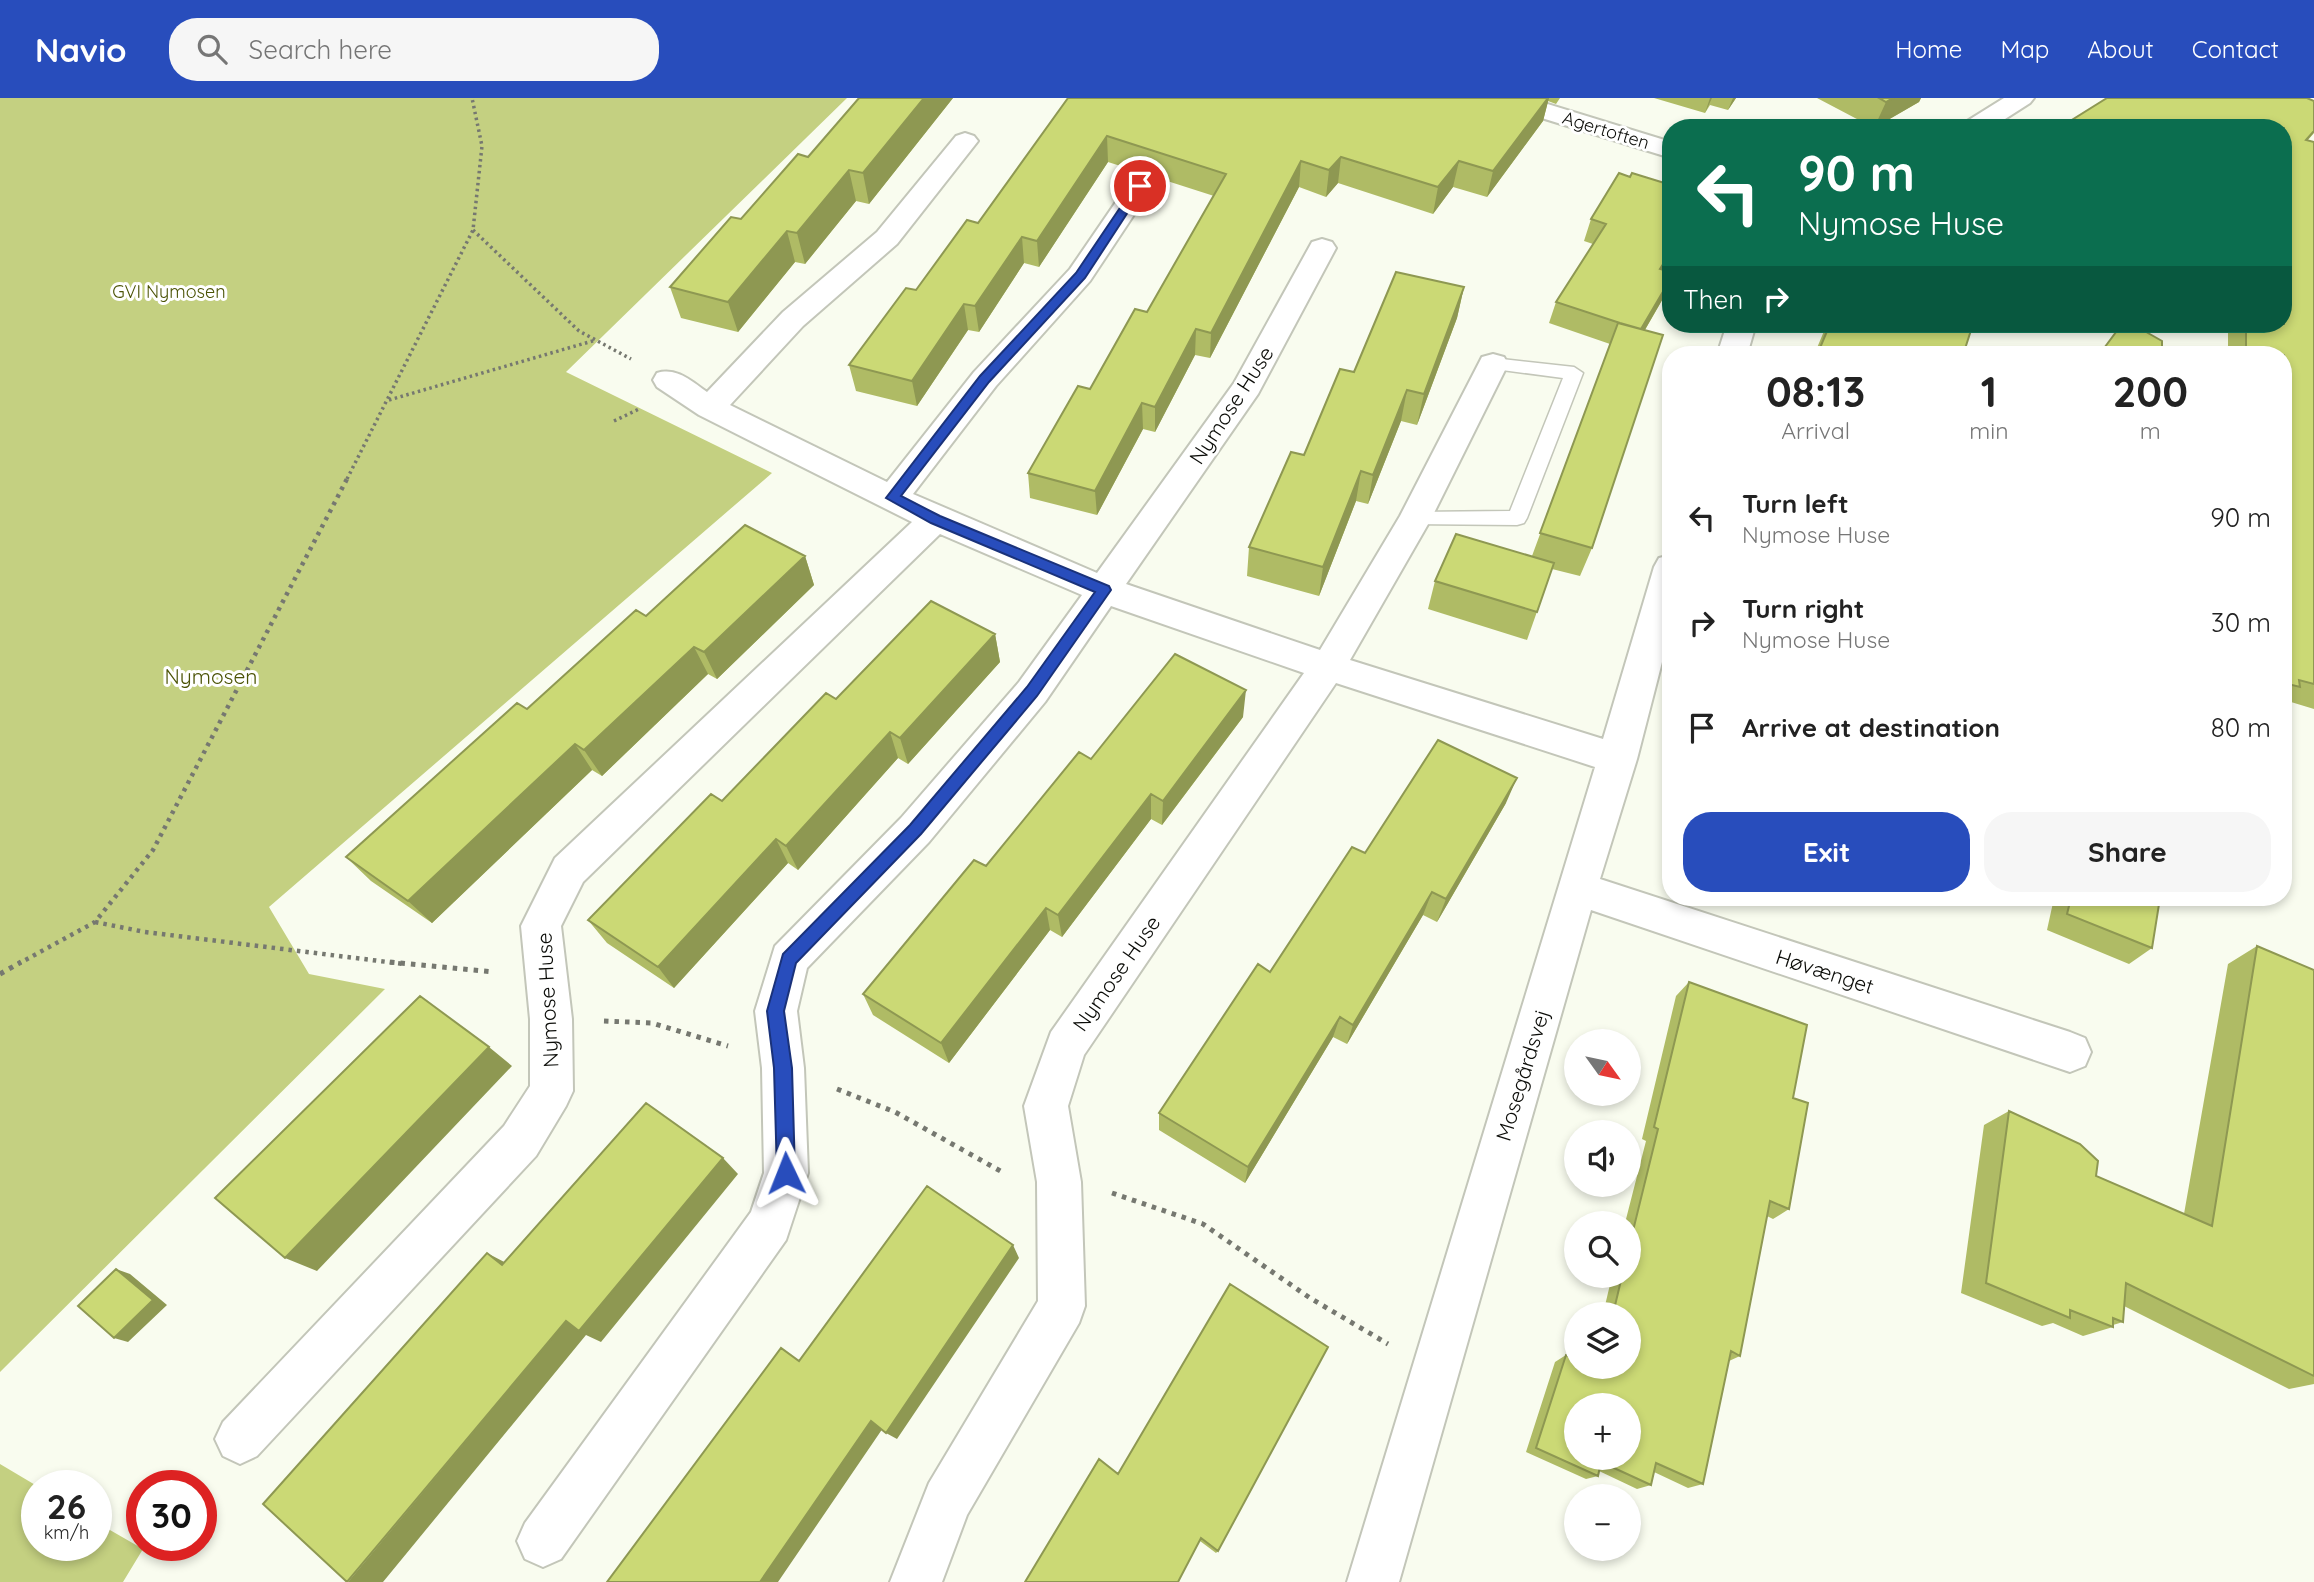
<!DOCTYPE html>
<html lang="en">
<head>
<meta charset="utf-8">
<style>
  :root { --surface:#fff; --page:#f6f6f6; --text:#222; --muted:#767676; --accent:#284dbc }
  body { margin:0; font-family:Quicksand,sans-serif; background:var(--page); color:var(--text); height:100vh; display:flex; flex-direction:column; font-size:26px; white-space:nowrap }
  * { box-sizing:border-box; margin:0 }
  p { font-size:23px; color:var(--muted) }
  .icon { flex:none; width:38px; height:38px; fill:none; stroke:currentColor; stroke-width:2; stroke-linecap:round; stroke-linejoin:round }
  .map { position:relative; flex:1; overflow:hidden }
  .panel { position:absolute; left:1662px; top:248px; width:630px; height:560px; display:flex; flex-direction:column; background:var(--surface); border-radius:28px; box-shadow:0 4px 10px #0003 }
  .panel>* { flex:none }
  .guide { position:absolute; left:1662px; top:21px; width:630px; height:214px; border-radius:28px; box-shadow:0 4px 10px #0003; background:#0b6e4f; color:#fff; overflow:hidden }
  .needle { width:46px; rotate:123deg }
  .buttons { position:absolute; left:1564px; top:931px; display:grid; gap:14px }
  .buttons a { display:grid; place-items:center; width:77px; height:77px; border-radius:50%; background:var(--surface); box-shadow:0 4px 10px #0003; font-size:35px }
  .speed { position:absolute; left:21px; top:1372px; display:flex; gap:14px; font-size:35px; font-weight:700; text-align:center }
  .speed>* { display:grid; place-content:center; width:91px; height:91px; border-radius:50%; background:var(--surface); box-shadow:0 4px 10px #0003; line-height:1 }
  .speed small { font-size:18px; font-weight:400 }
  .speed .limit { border:10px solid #d22; background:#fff; color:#111 }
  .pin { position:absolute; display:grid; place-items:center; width:60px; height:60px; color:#fff; margin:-30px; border:4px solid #fff; border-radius:50%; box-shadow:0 2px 7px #0007 }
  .me { position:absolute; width:77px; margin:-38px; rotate:358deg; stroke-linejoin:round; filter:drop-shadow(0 0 5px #0008) }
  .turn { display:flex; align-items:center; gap:24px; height:147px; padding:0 21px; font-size:32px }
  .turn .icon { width:91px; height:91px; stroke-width:2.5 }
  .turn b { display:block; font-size:49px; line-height:60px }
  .then { display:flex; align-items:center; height:66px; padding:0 21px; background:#0003; gap:14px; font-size:26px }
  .eta { display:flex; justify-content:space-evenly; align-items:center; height:119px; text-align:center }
  .eta b { font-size:42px; font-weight:800; line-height:49px }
  .primary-button { display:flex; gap:14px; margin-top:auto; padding:14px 21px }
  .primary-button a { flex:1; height:80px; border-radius:28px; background:var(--accent); color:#fff; font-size:28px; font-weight:800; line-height:80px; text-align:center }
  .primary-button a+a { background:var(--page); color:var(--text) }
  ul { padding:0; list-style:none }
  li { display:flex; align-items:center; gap:21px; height:105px; padding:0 21px }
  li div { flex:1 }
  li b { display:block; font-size:26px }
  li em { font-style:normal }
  header { display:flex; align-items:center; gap:42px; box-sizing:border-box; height:98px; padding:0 35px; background:var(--accent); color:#fff }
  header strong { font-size:33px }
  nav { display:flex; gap:38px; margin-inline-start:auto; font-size:24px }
  .search { width:490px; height:63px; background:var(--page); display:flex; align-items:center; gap:18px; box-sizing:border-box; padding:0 24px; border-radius:28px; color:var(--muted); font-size:26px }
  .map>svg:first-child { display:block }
</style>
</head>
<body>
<header>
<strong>Navio</strong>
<div class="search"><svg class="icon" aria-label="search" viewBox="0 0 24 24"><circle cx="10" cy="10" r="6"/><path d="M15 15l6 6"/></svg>Search here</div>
<nav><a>Home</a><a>Map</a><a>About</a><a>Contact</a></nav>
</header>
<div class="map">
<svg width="2314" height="1484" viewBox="0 0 2314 1484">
  <rect width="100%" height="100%" fill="#f9fcef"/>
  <path fill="#c4d081" d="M0 0H847L566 274 772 375 269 809 309 876 385 891 0 1274Z
    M0 1366 37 1388V1447H96V1424L143 1451 123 1484H0Z"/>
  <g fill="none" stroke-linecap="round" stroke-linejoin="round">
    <g stroke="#c3c6b9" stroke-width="3">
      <path id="service" d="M1493 260 1574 269 1583 275 1527 420 1524 425 1517 427 1408 426 1405 421 1408 416 1415 414 1510 413 1563 280 1487 270 1484 266 1487 262Z"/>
    </g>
    <g stroke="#c3c6b9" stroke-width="4">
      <path id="minor" d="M1489 0H1528L1671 44V60L1493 5Z
        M2004 0H2034L2030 5 1991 30H1960L1964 25Z
        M965 35 974 38 978 43 897 146 803 228 730 307 887 384 974 274 1070 171 1131 82 1140 80 1149 82 1153 88 1090 183 996 288 913 396 1097 475 1234 285 1312 144 1322 141 1332 144 1336 150 1258 296 1126 486 1320 552 1400 418 1482 259 1493 256 1504 259 1508 266 1431 421 1350 562 1603 641 1654 469 1659 460 1671 457V529L1637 661 1600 781 2070 934 2085 940 2091 954 2085 968 2070 974 1591 812 1399 1484H1347L1595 669 1336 585 1084 957 1068 1008 1081 1084 1085 1208 1079 1225 967 1417 942 1484H890L929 1385 1038 1203 1037 1084 1024 1008 1051 934 1304 575 1111 508 1045 604 929 744 807 870 797 913 804 970 808 1075 786 1142 561 1461 543 1469 525 1461 517 1443 525 1425 751 1114 764 1075 762 970 755 913 775 848 901 720 1019 584 1082 497 940 436 583 784 561 828 572 921 573 993 566 1008 536 1058 257 1358 240 1366 223 1358 215 1341 223 1324 504 1028 530 988V921L521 828 555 760 912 424 699 317 657 289 653 282 657 275C677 269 691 283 707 294L783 214 877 134 956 38Z
        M1727 226H1756L1747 257H1717Z"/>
    </g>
    <path stroke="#767870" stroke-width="3.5" stroke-dasharray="2.5 3.5" stroke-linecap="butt" d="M473 132 579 233 631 261
      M389 302 596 242
      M614 323 639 311
      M347 381 473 132 482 48 472 0"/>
    <path stroke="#767870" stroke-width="4.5" stroke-dasharray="3.5 5" stroke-linecap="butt" d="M95 824 145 834 404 866
      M18 866 95 824 153 752 348 379"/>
    <path stroke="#767870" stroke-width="5" stroke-dasharray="4.5 6" stroke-linecap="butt" d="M390 864 494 874
      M0 876 21 864
      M604 923 652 925 728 948
      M837 991 895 1014 1004 1075
      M1112 1095 1203 1126 1310 1200 1388 1246"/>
    <use href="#service" fill="#fff" fill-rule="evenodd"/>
    <use href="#minor" fill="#fff" fill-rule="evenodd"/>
  </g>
  <path fill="#afbb65" d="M859 0H953L869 106 856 103 805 166 795 164 738 234 681 220 670 189 808 59Z
    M1068 0H1560L1556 6 1548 3 1543 23 1487 99 1453 89 1433 116 1338 85 1326 99 1299 89 1210 260 1195 257 1155 334 1143 331 1097 417 1030 400 1028 375 1147 214 1214 98 1108 64 1039 169 1024 165 979 234 968 232 917 308 856 293 849 267 978 125Z
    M1654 0H1736L1728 12 1710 7 1705 15Z
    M1817 0H1921L1919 4 1874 30Z
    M2314 3V35L2308 42 2314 44V611L2284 602V257H2228V227L2229 226H2284V30Z
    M1630 79 1671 87V162L1665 172V197L1645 232 1592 450 1580 478 1552 471 1527 542 1428 511 1435 483 1532 458 1610 246 1549 225 1556 204 1593 146 1584 143 1591 121Z
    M1464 189 1457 220 1417 327 1401 323 1368 406 1356 403 1319 498 1247 478 1249 449 1354 274Z
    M1827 226H1973L1963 257H1814Z
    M805 458 814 487 717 581 708 576 602 678 592 672 432 825 371 783 346 759 646 518Z
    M995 536 1000 564 908 666 898 660 798 772 788 765 674 890 607 845 588 822 836 601Z
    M1243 619 1162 727 1151 721 1062 839 1050 832 949 965 873 917 863 896 1091 661Z
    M1506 705 1437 824 1423 817 1347 946 1333 939 1245 1085 1159 1032V1015L1365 755Z
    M2054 800H2168L2159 805 2152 850 2129 866 2047 832Z
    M2257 848 2314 872V1286L2289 1291 2124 1208 2123 1224 2113 1227V1229L2083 1238 2053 1225 2042 1228 1961 1195 1984 1027 2009 1013 2096 1078 2184 1116 2228 866Z
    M1689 884 1793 1000 1789 1111 1773 1121 1767 1118 1740 1258 1729 1263 1703 1386 1688 1390 1654 1374 1651 1387 1637 1391 1599 1373 1598 1378 1586 1381 1526 1354 1555 1264 1566 1257 1577 1269H1629V1216H1603L1612 1178H1629V1125H1625L1646 1043 1642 1041 1676 898Z
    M1099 1361 1218 1453 1216 1455 1200 1443Z"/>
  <path fill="#8e9852" d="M924 0H953L869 106 863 75Z
    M1548 0H1549L1543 23 1487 99 1493 73Z
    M1710 0H1712L1705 15Z
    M1733 0H1736L1728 12Z
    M1893 0H1921L1919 4 1874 30 1886 4Z
    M1107 38 1108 64 1039 169 1037 143Z
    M1341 59 1338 85 1326 99 1329 72Z
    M1301 63 1299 89 1210 260 1211 235Z
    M1459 63 1453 89 1433 116 1438 89Z
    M849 72 856 103 805 166 797 135Z
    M787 133 795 164 738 234 728 204Z
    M1022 139 1024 165 979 234 975 208Z
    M1671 154V162L1652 192 1660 171Z
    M1671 180 1665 197 1632 254 1640 232Z
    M1464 189 1457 220 1417 327 1424 296Z
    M964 206 968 232 917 308 912 283Z
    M1196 231 1195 257 1155 334V309Z
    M1407 292 1401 323 1368 406 1373 377Z
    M1142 305 1143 331 1097 417 1095 393Z
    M1361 373 1356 403 1319 498 1323 469Z
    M805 458 814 487 717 581 704 554Z
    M995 536 1000 564 908 666 900 640Z
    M694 549 708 576 602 678 584 652Z
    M1246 592 1243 619 1162 727 1163 703Z
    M890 634 898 660 798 772 786 748Z
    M575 646 592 672 432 825 408 803Z
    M1517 680 1506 705 1437 824 1446 801Z
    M1151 696V721L1062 839 1058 817Z
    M776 741 788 765 674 890 658 869Z
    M1432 794 1423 817 1347 946 1353 927Z
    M1046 810 1050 832 949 965 941 945Z
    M1340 919 1333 939 1245 1085 1248 1069Z
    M489 949 512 968 317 1173 285 1160Z
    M723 1060 738 1076 601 1244 586 1237 383 1484H348L566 1223Z
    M1013 1147 1019 1160 897 1341 886 1335Z
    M487 1155 512 1168 502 1167Z
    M116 1171 130 1176 167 1207 128 1244 114 1240Z
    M871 1323 883 1330 778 1484H760Z"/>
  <path fill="#cbd975" stroke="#8e9852" stroke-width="2" fill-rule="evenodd" d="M859 0H924L863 75 849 72 797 135 787 133 728 204 670 189 731 119 741 121 798 56 808 59Z
    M1068 0H1548L1493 73 1459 63 1438 89 1341 59 1329 72 1301 63 1211 235 1196 231 1155 309 1142 305 1095 393 1028 375 1078 288 1090 291 1135 211 1147 214 1226 76 1107 38 1037 143 1022 139 975 208 964 206 912 283 849 267 906 190 916 192 967 122 978 125Z
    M1879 0H1893L1886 4Z
    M2107 0H2307L2314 3V33L2306 42 2314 44V586L2299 582 2300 589 2284 585V257H2246V226H2284V30H2059Z
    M1619 75 1630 79 1632 75 1671 87V154L1660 171 1671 174V180L1641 231 1620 225 1556 204 1606 126 1591 121Z
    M1396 174 1464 189 1424 296 1407 292 1373 377 1361 373 1323 469 1249 449 1291 354 1304 357 1340 271 1354 274Z
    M1618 225 1663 237 1592 450 1540 435Z
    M1830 226H1973L1963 257H1817Z
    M2122 226H2132L2162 243V257H2099Z
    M745 427 805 458 704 554 694 549 584 652 575 646 408 803 346 759 517 605 527 611 636 512 646 518Z
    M1456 436 1554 465 1537 514 1435 483Z
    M931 503 995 536 900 640 890 634 786 748 776 741 658 869 588 822 711 696 722 703 826 595 836 601Z
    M1175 556 1246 592 1163 703 1151 696 1058 817 1046 810 941 945 863 896 974 762 986 768 1079 654 1091 661Z
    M1438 642 1517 680 1446 801 1432 794 1353 927 1340 919 1248 1069 1159 1015 1258 866 1270 874 1352 749 1365 755Z
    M2071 800H2160L2152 850 2067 816Z
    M2257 848 2314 872V1278L2126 1185 2123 1224 2113 1220V1229L2070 1212V1220L1986 1185 2009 1013 2080 1046 2098 1063 2096 1078 2212 1128Z
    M1689 884 1807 927 1793 1000 1808 1005 1789 1111 1770 1103 1740 1258 1731 1253 1703 1386 1656 1365 1651 1387 1601 1364 1598 1378 1536 1350 1566 1257 1577 1262V1269H1629V1216H1613L1622 1178H1629V1149L1658 1031 1654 1029ZM1577 1307H1629V1360H1577Z
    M420 898 489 949 285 1160 215 1100Z
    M646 1005 723 1060 579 1233 566 1223 347 1484 263 1406 487 1155 502 1167Z
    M927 1088 1013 1147 886 1335 871 1323 760 1484H607L781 1250 799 1263Z
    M116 1171 153 1202 114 1240 78 1208Z
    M1230 1186 1328 1249 1218 1453 1201 1440 1178 1484H1025L1099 1361 1118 1376Z"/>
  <path fill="#284dbc" stroke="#1a327a" stroke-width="2" d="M1136 86 1145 88 1085 180 989 284 901 398 940 418 1109 488 1111 492 1037 598 921 736 796 865 784 913 792 970 795 1075 792 1081 786 1084 779 1081 777 1075 774 970 767 913 783 856 910 727 1027 589 1095 494 931 425 886 400 980 278 1076 175Z"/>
  <g text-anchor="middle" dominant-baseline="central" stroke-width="6" stroke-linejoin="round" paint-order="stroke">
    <g font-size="18" fill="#0b0c08" stroke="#fff">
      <text transform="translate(1606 32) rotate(17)">Agertoften</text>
    </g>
    <g font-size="18" fill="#4b5305" stroke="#fff">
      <text x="169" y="193">GVI Nymosen</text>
    </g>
    <g font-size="21" fill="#0b0c08" stroke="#fff">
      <text transform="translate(1231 307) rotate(-57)">Nymose Huse</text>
      <text transform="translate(1825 873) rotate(18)">Høvænget</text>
      <text transform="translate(1116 875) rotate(-55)">Nymose Huse</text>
      <text transform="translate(547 902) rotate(-93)">Nymose Huse</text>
      <text transform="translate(1522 977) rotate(-73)">Mosegårdsvej</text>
    </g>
    <g font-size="21" fill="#4b5305" stroke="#fff">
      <text x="211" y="578">Nymosen</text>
    </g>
  </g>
</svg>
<div class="buttons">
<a><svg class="needle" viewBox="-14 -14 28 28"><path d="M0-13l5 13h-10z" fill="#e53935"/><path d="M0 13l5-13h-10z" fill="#767676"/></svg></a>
<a><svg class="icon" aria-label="sound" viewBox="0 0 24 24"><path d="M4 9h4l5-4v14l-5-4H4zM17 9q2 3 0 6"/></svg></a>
<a><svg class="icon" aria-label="search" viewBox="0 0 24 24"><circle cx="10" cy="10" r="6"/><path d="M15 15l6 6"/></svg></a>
<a><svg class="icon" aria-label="layers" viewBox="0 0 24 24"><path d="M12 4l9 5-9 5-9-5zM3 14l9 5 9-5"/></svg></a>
<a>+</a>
<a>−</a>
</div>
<div class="speed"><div>26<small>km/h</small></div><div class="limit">30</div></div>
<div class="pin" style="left:1140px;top:88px;background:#d93025"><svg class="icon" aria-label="arrive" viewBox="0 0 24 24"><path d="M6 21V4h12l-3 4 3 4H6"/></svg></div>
<svg class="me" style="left:786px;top:1075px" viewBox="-20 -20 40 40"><path d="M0-17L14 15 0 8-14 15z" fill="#284dbc" stroke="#fff" stroke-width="4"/></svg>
<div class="guide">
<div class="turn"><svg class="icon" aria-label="left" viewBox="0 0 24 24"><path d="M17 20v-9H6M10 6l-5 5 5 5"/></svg><div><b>90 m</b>Nymose Huse</div></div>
<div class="then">Then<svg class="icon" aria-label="right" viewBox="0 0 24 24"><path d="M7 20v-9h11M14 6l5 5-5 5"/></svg></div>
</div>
<section class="panel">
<div class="eta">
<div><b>08:13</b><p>Arrival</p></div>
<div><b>1</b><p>min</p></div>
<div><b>200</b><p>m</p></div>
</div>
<ul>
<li><svg class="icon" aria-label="left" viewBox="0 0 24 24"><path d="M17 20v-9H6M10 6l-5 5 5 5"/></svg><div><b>Turn left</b><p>Nymose Huse</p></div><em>90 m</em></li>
<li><svg class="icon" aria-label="right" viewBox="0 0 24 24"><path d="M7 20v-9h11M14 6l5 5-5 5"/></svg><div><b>Turn right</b><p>Nymose Huse</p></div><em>30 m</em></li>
<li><svg class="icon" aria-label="arrive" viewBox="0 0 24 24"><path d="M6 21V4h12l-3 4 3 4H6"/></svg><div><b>Arrive at destination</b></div><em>80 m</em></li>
</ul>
<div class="primary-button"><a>Exit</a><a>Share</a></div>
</section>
</div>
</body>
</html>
